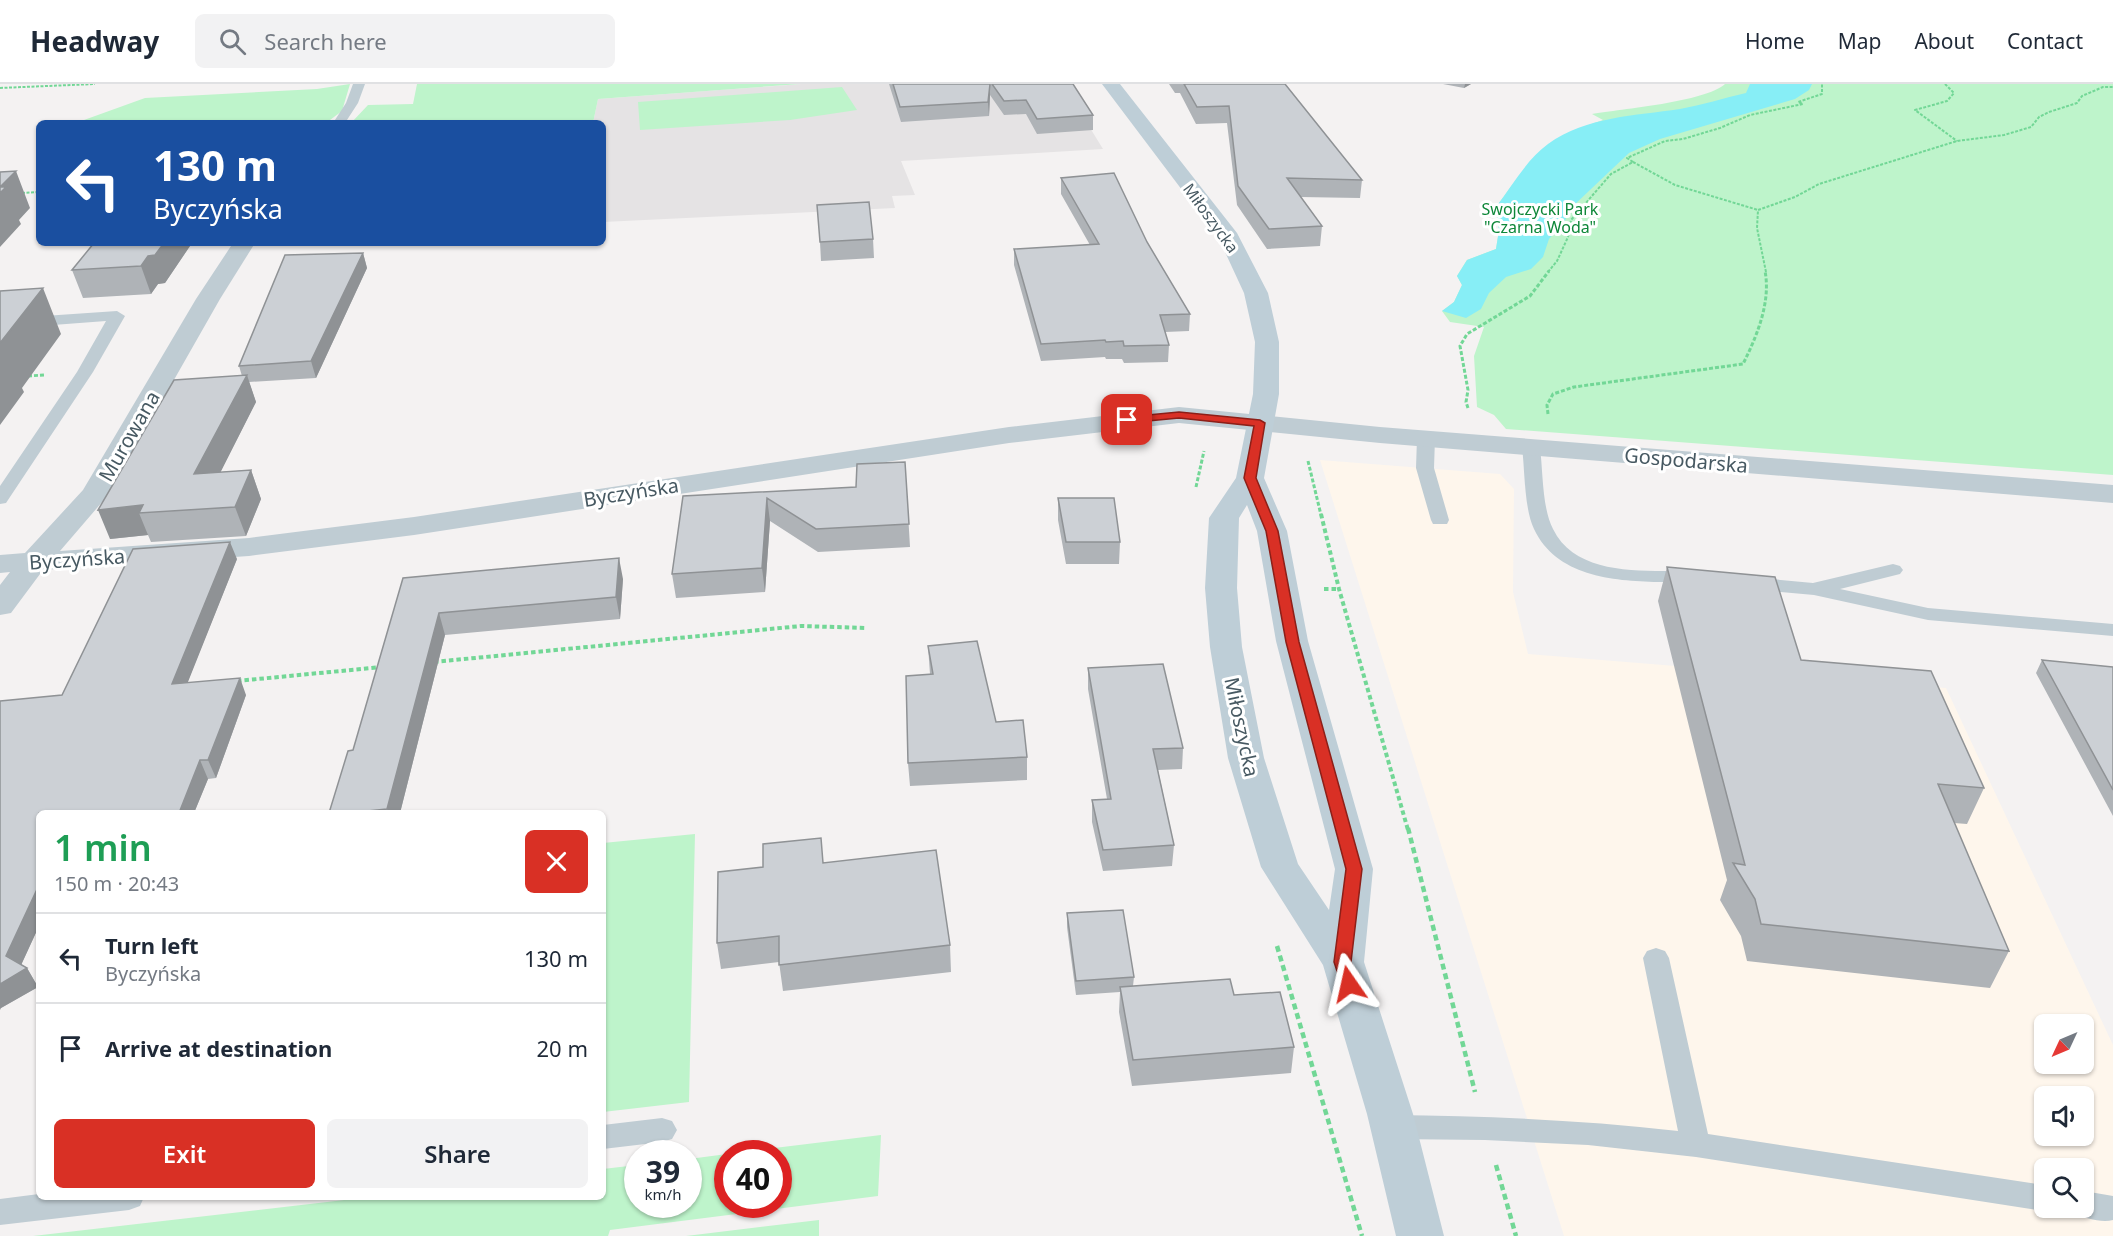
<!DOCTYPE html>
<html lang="en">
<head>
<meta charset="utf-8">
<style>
  :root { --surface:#fff; --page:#f2f2f3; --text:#1f2937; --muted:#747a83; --line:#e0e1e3; --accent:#d93025 }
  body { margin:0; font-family:"Noto Sans",sans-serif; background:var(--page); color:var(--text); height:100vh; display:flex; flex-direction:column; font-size:22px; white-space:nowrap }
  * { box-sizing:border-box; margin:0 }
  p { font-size:20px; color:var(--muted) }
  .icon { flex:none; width:33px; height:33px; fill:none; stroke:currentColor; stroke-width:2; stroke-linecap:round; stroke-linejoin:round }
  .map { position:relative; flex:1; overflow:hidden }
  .sheet { position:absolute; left:36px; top:726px; width:570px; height:390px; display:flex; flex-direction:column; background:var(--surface); border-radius:9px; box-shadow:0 2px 4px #0004 }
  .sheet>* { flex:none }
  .guide { position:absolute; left:36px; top:36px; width:570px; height:126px; border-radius:9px; box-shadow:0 2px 4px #0004; background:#1a4fa0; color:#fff; overflow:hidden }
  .needle { width:39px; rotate:226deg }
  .tools { position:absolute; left:2034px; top:930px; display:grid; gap:12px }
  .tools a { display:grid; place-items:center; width:60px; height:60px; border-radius:9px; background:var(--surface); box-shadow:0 2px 4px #0004; font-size:30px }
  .speed { position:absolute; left:624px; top:1056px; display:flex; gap:12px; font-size:30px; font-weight:700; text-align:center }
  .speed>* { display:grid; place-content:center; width:78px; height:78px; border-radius:50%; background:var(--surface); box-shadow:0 2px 4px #0004; line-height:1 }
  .speed small { font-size:15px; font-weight:400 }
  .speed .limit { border:9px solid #d22; background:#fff; color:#111 }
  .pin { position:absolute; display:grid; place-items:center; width:51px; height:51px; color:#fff; margin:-26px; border-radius:12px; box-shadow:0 3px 9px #0006 }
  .me { position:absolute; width:66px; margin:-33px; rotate:349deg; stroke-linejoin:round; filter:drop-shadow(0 0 4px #0008) }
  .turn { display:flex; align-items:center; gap:21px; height:126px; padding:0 18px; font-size:27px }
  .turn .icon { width:78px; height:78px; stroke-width:2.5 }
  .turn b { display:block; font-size:42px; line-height:51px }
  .round { display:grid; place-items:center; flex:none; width:63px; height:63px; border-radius:9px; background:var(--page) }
  .summary { display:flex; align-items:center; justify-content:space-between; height:102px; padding:0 18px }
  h1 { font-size:36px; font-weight:600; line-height:45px; color:#1e9e55 }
  .cta { display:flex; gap:12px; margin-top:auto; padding:12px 18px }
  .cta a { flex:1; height:69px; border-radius:9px; background:var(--accent); color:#fff; font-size:24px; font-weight:600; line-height:69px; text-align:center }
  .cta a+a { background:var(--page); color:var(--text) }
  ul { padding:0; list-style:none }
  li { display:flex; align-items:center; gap:18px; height:90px; padding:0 18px; border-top:2px solid var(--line) }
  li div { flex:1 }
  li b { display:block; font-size:22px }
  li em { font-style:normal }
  header { display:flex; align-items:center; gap:36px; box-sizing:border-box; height:84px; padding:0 30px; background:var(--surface); border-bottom:2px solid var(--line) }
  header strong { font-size:28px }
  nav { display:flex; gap:33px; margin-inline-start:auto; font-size:21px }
  .search { width:420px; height:54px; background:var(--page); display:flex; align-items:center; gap:15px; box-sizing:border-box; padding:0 21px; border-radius:9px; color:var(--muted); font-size:22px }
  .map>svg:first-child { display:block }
</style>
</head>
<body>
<header>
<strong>Headway</strong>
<div class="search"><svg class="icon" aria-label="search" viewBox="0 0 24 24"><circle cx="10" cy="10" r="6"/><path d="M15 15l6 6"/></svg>Search here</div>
<nav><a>Home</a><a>Map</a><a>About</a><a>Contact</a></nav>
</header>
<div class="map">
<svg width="2113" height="1152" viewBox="0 0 2113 1152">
  <rect width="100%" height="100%" fill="#f4f2f2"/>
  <path fill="#fef6ec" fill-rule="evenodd" d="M1320 376 1500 390 1514 405 1513 508 1528 570 1946 604 2113 961V1152H1564ZM2044 940H2084V980H2044ZM2044 1012H2084V1052H2044ZM2044 1084H2084V1124H2044Z"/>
  <path fill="#e5e3e4" d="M801 0H1063L1103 65 901 77 915 111 892 112 895 124 603 138V39H593L598 15Z"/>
  <path fill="#bef4cb" d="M350 0 342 27 326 39H83L84 36 145 14 317 5Z
    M417 0H800L598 15 593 39H351L368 21 413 20Z
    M1725 0H2113V391L1506 345 1494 331 1477 323 1474 272 1484 243 1450 238 1442 227 1454 218 1462 201 1457 192 1467 176 1496 165 1499 146 1496 123C1534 72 1541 57 1603 36L1592 30C1621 25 1705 18 1725 0Z
    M842 3 857 26 790 36 640 46 638 18Z
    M695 750 689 1018 603 1028V759Z
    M881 1051 878 1112 610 1146 608 1152H33L370 1113H603V1085L637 1081 638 1120H688L689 1075 727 1070 728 1120H778V1070L732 1069Z
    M819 1136V1152H686Z"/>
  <path fill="#87eef6" d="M1750 0H1812L1809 6 1795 15 1660 55 1629 69 1571 124 1564 138 1549 155 1543 173 1531 185 1506 193 1489 209 1481 225 1466 234 1442 227 1454 218 1462 201 1457 192 1467 176 1496 165 1499 146 1496 123C1512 102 1527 75 1548 60 1587 32 1635 32 1680 25 1702 21 1724 14 1746 9Z"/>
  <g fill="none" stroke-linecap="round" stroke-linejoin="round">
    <path stroke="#72d796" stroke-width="2" stroke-dasharray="3 1.5" stroke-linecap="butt" d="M1945 0 1954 9 1947 17 1915 26 1957 57
      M0 4 95 0
      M1633 78 1675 101 1758 126
      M22 109 39 108
      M1548 188 1557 177 1568 153 1571 136 1611 90 1633 78 1627 74 1665 57 1683 55 1720 44 1750 31 1803 20 1798 18 1822 10V0
      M1766 188 1757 144 1758 126 1795 113 1819 100 1957 57 2004 51 2031 43 2039 33 2049 28 2077 19 2082 12 2103 3H2113"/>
    <path stroke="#72d796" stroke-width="3" stroke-dasharray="4 2" stroke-linecap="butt" d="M28 292 44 291
      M1468 324 1466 318 1468 306 1460 262 1467 250 1530 212 1549 187
      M1548 330 1547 321 1553 310 1574 303 1743 280C1757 252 1771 218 1765 187
      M1308 377 1321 431
      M1196 403 1204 367"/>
    <path stroke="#72d796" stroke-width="4" stroke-dasharray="4.5 3" stroke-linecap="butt" d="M1321 430 1339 505 1408 746
      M1324 505H1339
      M434 578 801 542 867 544
      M237 597 382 583"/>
    <path stroke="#72d796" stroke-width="4.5" stroke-dasharray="6 4" stroke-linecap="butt" d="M1408 744 1475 1008
      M1277 862 1362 1152
      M1496 1081 1516 1152"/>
    <path fill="#bfccd3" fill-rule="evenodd" d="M353 0H365L358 19 345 39H333L346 19Z
      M117 227 125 232 93 288 6 419 0 420V402L77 288 106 237 0 245V235Z
      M1426 349 1432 350 1435 354 1434 384 1449 436 1447 440H1433L1431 436 1416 384 1417 354 1420 350Z
      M1531 358 1537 359 1540 363C1543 387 1542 424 1553 445 1577 494 1647 486 1692 487L1699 489 1702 493 1699 497C1686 500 1671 498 1658 498 1612 497 1556 492 1534 445 1524 424 1525 387 1522 363L1525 359Z
      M1893 480 1900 482 1903 486 1900 490 1840 505 1928 524 2113 540V552L1928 536 1814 511 1750 505 1743 503 1740 499 1743 495 1750 493 1813 499Z
      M1656 864 1665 867 1669 874 1708 1050 2044 1101V1124H2054L2044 1127 1696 1073 1588 1061 1485 1056 1392 1055 1382 1052 1377 1043 1382 1034 1392 1031C1488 1032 1583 1036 1678 1047L1643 874 1647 867Z
      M662 1034 672 1037 677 1046 672 1055 662 1058 603 1065V1041Z
      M2084 1107 2113 1112V1136C2101 1139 2085 1134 2073 1129L2070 1124H2084Z
      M39 1110V1113H144L140 1122 129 1126 0 1141V1115Z"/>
    <path fill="#bfccd3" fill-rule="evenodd" d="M233 159H255L220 215 109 410 60 467 249 454 414 433 1009 343 1179 323 1380 343 2113 401V419L1380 359 1179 339 1009 359 414 451 249 472 43 486 11 529 0 531V501L10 488 0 489V471L25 469 83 406 196 215Z"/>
    <path fill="#beced7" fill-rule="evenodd" d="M1102 0H1120L1237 149 1268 209 1279 258V310L1264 394 1287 447 1308 557 1373 785 1364 878 1413 1030 1444 1152H1396L1367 1030 1323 881 1261 783 1228 674 1210 563 1205 504 1209 434 1236 394 1253 310 1255 258 1244 209 1219 155ZM1247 421 1257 447 1276 557 1335 785 1329 826 1298 780 1264 674 1242 563 1237 504 1239 434Z"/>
  </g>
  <path fill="#afb3b7" d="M889 0H1073L1093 31V46L1037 50 1026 30 1004 31 990 11 989 32 901 38Z
    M1169 0H1285L1362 96 1360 114 1300 113 1322 142 1320 162 1267 165 1237 121 1227 39 1196 40 1180 9H1175Z
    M1443 0H1471L1464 4Z
    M1061 94 1147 158 1190 230 1189 247 1165 248 1169 261 1168 278 1124 279 1122 275H1106L1105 273 1041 277 1014 181V165L1090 161 1061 110Z
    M873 155 874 174 821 177 820 158Z
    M192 159 165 199 158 200 151 210 83 214 72 186Z
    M363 169 367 184 316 294 249 298 256 318 220 388 251 386 261 415 246 452 151 458 148 451 110 455 242 292 239 282Z
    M905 378 910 463 818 468 770 437 765 508 676 514 672 490 683 412 856 403Z
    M1058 414 1120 458 1119 480H1066L1058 436Z
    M237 475 187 599 246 611 216 694 208 695 194 729H39V842L21 881 27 884 38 903 1 924 62 611Z
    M1667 483 1984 704 1967 740 1954 739 2009 867 1990 904 1747 877 1741 852 1720 816 1727 796 1658 517Z
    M403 494 623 495 620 535 445 551 400 729H329L353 666Z
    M928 562 996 638 1027 673V696L910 702 908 679 930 590Z
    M2042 576 2113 583V732L2036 589Z
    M1088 584 1183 664 1182 685 1158 686 1174 761 1172 782 1103 787 1092 738V716L1107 715 1088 605Z
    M824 779 950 861 951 888 783 907 779 878 721 885 717 859Z
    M1067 829 1134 893 1133 902 1234 911 1294 963 1291 989 1132 1002 1119 928 1120 908 1076 911 1067 843Z"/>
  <path fill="#8f9295" d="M990 0V11L989 32 988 18Z
    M1465 0H1471L1464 4Z
    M16 87 30 124 19 136 21 140 0 163V103Z
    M164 159H192L165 199 158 200 151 210 141 182 148 172Z
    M363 169 367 184 316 294 311 277Z
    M43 204 61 250 22 304 24 308 0 341V259Z
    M247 291 256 318 205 419 194 390Z
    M251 386 261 415 246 452 235 423Z
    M767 414 770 437 765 508 762 484Z
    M143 421 139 429 148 451 110 455 98 426Z
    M230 458 237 475 180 618 172 600Z
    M619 474 623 495 620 535 616 513Z
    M439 529 445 551 400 729H389L387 725Z
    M240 594 246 611 216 694 208 676Z
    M200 676 208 695 194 729H179Z
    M39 801V842L17 890 27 884 38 903 1 924 0 926V900L6 872Z"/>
  <path fill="#ccd0d5" stroke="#8f9295" stroke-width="1.5" d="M893 0H990L988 18 900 23Z
    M992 0H1073L1093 31 1037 35 1026 16 1004 17Z
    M1184 0H1285L1362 96 1287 94 1322 142 1269 145 1238 102 1229 22 1197 23Z
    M16 87 0 103V88Z
    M1114 89 1147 158 1190 230 1160 231 1169 261 1124 262 1123 257 1106 258 1105 256 1041 260 1014 165 1099 160 1061 94Z
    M0 103H6L0 109Z
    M869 118 873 155 820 158 817 121Z
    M94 159H164L155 171 148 172 141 182 72 186Z
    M363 169 311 277 239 282 285 171Z
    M43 204 0 259V207Z
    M247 291 194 390 251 386 235 423 139 429 143 421 98 426 174 296Z
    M905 378 909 440 816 445 767 414 762 484 672 490 683 412 856 403 857 380Z
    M1058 414H1114L1120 458H1066Z
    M230 458 172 600 240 594 208 676H200L179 729H39V801L6 872 27 884 0 900V617L62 611 133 465Z
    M619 474 616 513 439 529 387 725 348 729H329L348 667 353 666 403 494Z
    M1667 483 1775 493 1801 576 1931 587 1984 704 1938 700 2009 867 1761 840 1755 815 1733 779 1745 781Z
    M977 557 996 638 1023 636 1027 673 908 679 906 592 933 590 928 562Z
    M2042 576 2113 583V706Z
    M1163 580 1183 664 1153 665 1174 761 1103 766 1092 716 1111 715 1088 584Z
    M821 754 823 779 936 766 950 861 779 881V852L717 859 718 788 763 783V760Z
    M1123 826 1134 893 1076 897 1067 829Z
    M1230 895 1234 911 1280 908 1294 963 1133 976 1120 903Z"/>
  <path fill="#d93025" stroke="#8d1f18" stroke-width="1.5" d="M1179 328 1260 336 1265 339 1256 394 1278 447 1299 558 1362 785 1351 878 1358 900 1356 905 1349 906 1343 905 1334 878 1346 785 1286 558 1266 447 1244 394 1254 342 1179 334 1127 339 1121 336 1127 333Z"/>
  <g text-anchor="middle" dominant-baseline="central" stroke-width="6" stroke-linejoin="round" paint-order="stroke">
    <g font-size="16" fill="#0e8739" stroke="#fff">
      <text x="1540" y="125">Swojczycki Park<tspan x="1540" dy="18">"Czarna Woda"</tspan></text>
    </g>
    <g font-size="16" fill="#475962" stroke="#fff">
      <text transform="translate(1211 134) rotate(54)">Miłoszycka</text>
    </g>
    <g font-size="20" fill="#475962" stroke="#fff">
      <text transform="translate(129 352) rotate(-60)">Murowana</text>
      <text transform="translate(1686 376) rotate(5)">Gospodarska</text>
      <text transform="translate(631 408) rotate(-9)">Byczyńska</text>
      <text transform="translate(77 475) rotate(-4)">Byczyńska</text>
      <text transform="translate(1242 643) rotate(78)">Miłoszycka</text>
    </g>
  </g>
</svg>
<div class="tools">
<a><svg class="needle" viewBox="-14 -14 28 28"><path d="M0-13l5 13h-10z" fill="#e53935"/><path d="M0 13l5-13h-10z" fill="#747a83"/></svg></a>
<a><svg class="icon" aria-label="sound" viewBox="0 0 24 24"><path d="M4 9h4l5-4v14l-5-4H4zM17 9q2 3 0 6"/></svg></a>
<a><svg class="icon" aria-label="search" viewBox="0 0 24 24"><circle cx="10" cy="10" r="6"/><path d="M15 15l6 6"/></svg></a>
</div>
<div class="speed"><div>39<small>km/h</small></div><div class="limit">40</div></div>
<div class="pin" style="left:1127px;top:336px;background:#d93025"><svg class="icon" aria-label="arrive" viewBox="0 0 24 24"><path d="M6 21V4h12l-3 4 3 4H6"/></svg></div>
<svg class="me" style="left:1349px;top:900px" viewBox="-20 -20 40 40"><path d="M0-17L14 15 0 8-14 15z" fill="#d93025" stroke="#fff" stroke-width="4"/></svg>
<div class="guide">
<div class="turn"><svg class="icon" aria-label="left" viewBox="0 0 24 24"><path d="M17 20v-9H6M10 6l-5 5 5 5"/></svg><div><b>130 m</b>Byczyńska</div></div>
</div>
<section class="sheet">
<div class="summary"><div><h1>1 min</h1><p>150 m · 20:43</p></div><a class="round" style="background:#d93025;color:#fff"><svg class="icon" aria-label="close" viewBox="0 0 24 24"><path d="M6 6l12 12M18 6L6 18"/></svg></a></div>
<ul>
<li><svg class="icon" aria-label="left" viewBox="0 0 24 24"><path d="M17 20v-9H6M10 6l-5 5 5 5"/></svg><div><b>Turn left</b><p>Byczyńska</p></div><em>130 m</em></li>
<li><svg class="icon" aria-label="arrive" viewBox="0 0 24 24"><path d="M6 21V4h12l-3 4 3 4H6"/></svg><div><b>Arrive at destination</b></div><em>20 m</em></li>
</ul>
<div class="cta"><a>Exit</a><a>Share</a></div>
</section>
</div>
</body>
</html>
